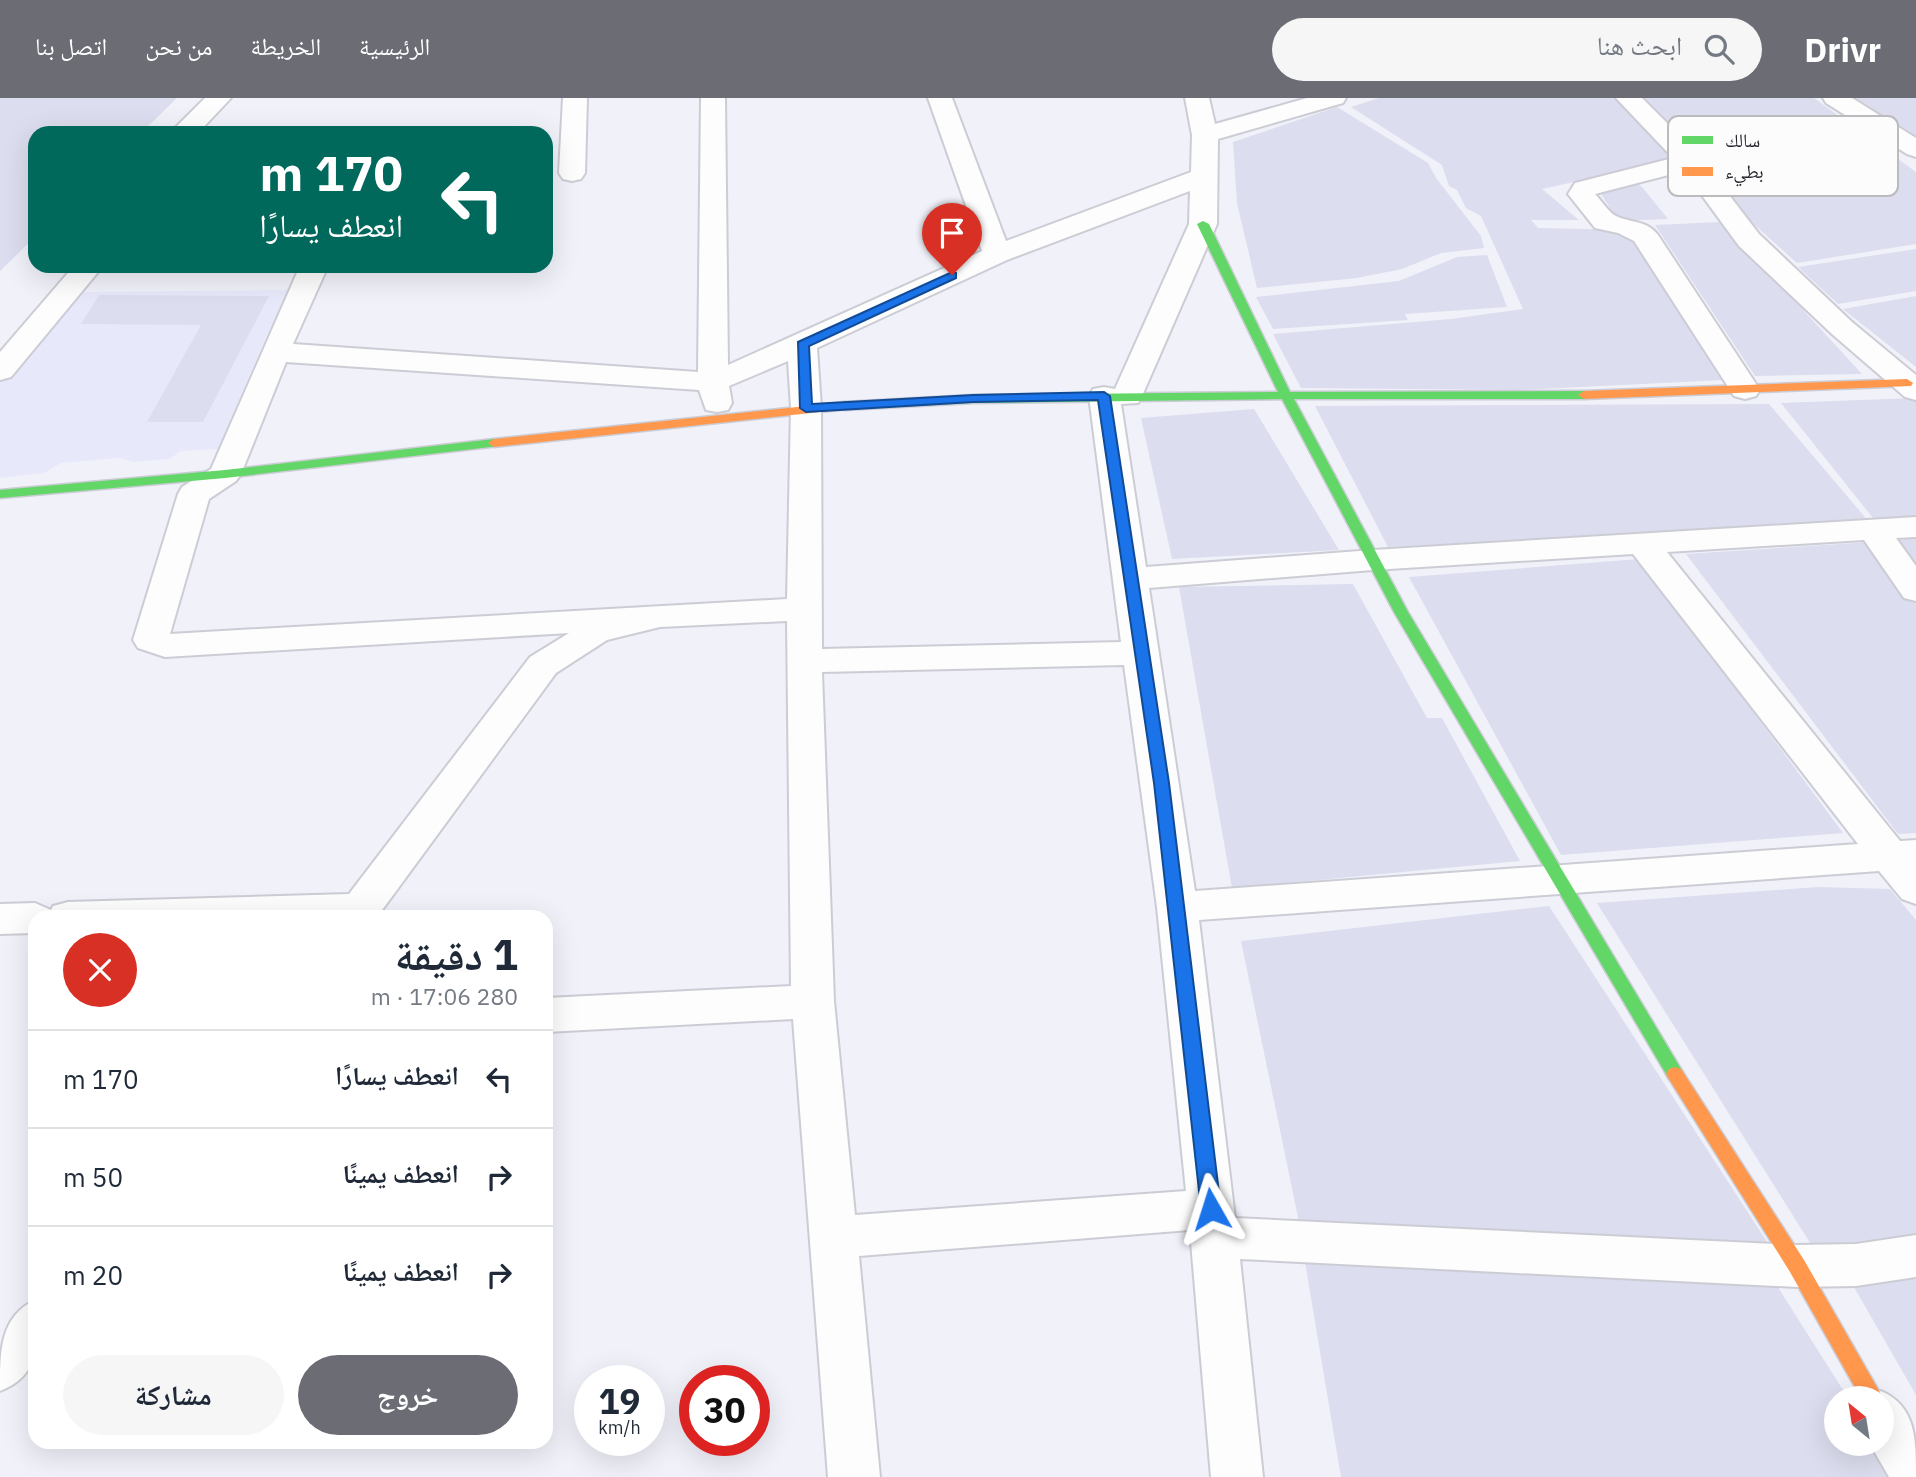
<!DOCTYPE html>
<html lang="ar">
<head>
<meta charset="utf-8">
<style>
  :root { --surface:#fff; --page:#f6f6f7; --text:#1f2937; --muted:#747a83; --line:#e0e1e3; --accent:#6b6c74 }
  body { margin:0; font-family:"IBM Plex Sans","Noto Naskh Arabic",sans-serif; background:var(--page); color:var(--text); direction:rtl; height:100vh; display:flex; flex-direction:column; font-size:26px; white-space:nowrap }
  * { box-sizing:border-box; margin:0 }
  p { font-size:23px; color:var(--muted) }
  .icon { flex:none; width:38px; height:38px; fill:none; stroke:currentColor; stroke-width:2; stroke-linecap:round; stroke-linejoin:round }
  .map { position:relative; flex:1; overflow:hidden; direction:ltr }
  .drawer { position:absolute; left:28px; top:812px; width:525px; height:539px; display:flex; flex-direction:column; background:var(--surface); border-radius:21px; box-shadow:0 7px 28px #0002; direction:rtl }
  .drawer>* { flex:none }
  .top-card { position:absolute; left:28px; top:28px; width:525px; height:147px; border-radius:21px; box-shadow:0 7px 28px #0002; direction:rtl; background:#00695c; color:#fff; overflow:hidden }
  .needle { width:46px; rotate:330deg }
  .controls { position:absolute; left:1824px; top:1288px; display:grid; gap:14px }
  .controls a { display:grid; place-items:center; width:70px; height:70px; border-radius:50%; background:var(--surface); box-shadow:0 7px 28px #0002; font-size:35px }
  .speed { position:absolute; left:574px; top:1267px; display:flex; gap:14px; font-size:35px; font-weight:700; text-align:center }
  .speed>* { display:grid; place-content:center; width:91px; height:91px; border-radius:50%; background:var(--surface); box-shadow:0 7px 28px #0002; line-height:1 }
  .speed small { font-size:18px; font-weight:400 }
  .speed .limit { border:10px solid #d22; background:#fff; color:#111 }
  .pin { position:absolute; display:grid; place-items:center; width:60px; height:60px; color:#fff; margin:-72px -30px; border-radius:50% 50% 50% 0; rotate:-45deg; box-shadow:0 0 7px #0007 }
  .pin .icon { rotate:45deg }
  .me { position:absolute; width:77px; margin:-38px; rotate:354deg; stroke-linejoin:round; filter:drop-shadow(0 0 5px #0008) }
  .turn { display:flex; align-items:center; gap:24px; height:147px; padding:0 35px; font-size:32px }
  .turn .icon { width:91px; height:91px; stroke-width:2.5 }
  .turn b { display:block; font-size:49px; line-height:60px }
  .round { display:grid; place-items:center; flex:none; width:74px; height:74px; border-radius:37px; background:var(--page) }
  .overview { display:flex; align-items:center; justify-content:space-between; height:119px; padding:0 35px }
  h1 { font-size:42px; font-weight:800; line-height:52px }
  .primary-button { display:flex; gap:14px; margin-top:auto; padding:14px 35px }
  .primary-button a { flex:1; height:80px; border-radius:42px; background:var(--accent); color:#fff; font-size:28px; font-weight:800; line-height:80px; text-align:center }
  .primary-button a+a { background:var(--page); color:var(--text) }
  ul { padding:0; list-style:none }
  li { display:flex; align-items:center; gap:21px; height:98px; padding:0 35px; border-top:2px solid var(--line) }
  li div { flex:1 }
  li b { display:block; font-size:26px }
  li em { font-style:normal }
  header { display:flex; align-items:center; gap:42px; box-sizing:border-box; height:98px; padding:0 35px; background:var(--accent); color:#fff }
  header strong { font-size:33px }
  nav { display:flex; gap:38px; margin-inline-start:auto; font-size:24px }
  .search { width:490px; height:63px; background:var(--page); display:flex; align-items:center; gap:18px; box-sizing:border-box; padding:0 24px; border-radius:38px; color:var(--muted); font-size:26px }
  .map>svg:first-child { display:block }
</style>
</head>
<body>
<header>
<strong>Drivr</strong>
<div class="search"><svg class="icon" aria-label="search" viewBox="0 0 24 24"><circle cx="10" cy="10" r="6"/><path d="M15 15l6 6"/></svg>ابحث هنا</div>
<nav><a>الرئيسية</a><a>الخريطة</a><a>من نحن</a><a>اتصل بنا</a></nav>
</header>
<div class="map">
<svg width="1916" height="1379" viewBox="0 0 1916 1379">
  <rect width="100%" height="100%" fill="#f0f1f9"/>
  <path fill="#e7e9fb" d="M291 192 265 241 218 351 180 353 170 361 133 364 120 360 61 365 44 375 0 380V285L84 194Z"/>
  <path fill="#dcddee" d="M0 0H177L141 35H35V139L0 173Z
    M1379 0H1619L1679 61 1542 91 1579 122H1531L1538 130 1629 132 1724 282 1517 292 1301 290 1273 236 1451 221 1523 211 1481 118 1466 110 1457 92 1449 88 1442 67 1351 9Z
    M1636 0H1814L1916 74V146L1797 165 1729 104Z
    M1846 0H1916V43Z
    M1337 9 1428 65 1436 80 1481 138 1484 150 1441 155 1402 171 1357 180 1257 190 1237 105 1233 44Z
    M1633 83 1642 89 1668 121 1618 123 1598 91Z
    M1722 124 1862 276 1755 278 1655 127Z
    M1916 151V193L1838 206 1798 169Z
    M1487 157 1507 209 1405 216 1408 222 1273 231 1256 199 1399 183 1457 159Z
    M99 197 269 198 203 324H147L201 227 81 226Z
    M1916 198V269L1843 211Z
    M1916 300V422L1877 425 1781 305Z
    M1769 306 1869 424 1388 449 1315 308Z
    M1254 311 1339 452 1172 461 1141 320Z
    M1916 440V478L1890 443Z
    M1871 444 1916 506V735L1898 736 1686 456Z
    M1640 461 1843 735 1561 757 1409 479Z
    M1353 486 1427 620H1442L1520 763 1232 790 1179 489Z
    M1818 789 1890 791 1916 822V1146L1822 1164 1597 805Z
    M1549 808 1773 1153 1300 1129 1241 843Z
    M1305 1164 1769 1175 1848 1300H1836V1346H1877L1898 1379H1341Z
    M1916 1171V1297L1850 1182Z"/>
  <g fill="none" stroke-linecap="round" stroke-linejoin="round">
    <g stroke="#ccccd5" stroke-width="4">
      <path id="street" d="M205 0H231L198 35H170Z
        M563 0H587L585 75 581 81 572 83 563 81 559 75Z
        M701 0H725L728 267 982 153 928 0H952L1006 143 1191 74 1192 37 1185 0H1209L1215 26 1307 0H1346L1343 5 1218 41 1217 126 1142 298 1138 305 1121 306 1146 469 1373 452 1916 419V439L1896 440 1916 468V503L1904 500 1864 442 1667 454 1900 743 1916 742V806L1902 801 1879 773 1199 822 1235 1120 1797 1147 1856 1146 1916 1137V1179L1856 1188 1797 1189 1240 1161 1263 1379H1211L1190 1132 859 1158 880 1379H828L793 921 546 934V900L791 888 787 523 660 529 607 542 556 575 377 819H35V835L0 836V806L35 805 51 812 53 808 68 804 349 796 530 559 569 535 165 559 138 550 133 542 178 396 182 389 211 371 300 168H328L293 246 698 274ZM1190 93 1189 126 1115 291 1104 289 1093 291 1089 298 1121 544 822 551 821 310 817 250 1007 162ZM788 263 791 310 787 501 170 536 209 401 236 383 241 376 286 264 699 292 706 312 717 314 728 312 732 305 729 288ZM1633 456 1858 746 1195 793 1149 490 1373 472ZM1124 567 1157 809 1186 1093 855 1117 834 903 822 574Z
        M1616 0H1642L1696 54 1759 136 1852 224 1916 277V302L1905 299 1832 236 1739 148 1684 73 1595 96C1601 102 1608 114 1616 118 1630 125 1647 122 1658 137L1760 292 1756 298 1745 301 1734 298 1634 143 1618 135 1595 130 1568 96 1575 85 1673 60Z
        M1823 0H1852L1916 40V59L1907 56 1826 5Z
        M74 168H103L11 279 0 282V254Z
        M35 1202C35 1242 44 1276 0 1293 0 1252 0 1219 35 1202Z
        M1881 1293C1916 1308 1916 1341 1916 1379H1889L1870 1346H1881V1300H1863Z"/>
    </g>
    <g stroke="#ccccd5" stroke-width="3">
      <path id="fast" d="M1203 123 1209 126 1290 294 1584 293 1590 297 1584 301H1294L1408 514 1681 971 1684 976 1681 981 1675 983 1669 981 1394 514 1282 301 973 305 844 312 838 308 844 304 973 297 1278 294 1197 126Z
        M494 341 500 345 499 348 225 380 0 400V392L225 372Z"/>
    </g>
    <g stroke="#ccccd5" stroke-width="3">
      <path id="slow" d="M1907 281 1913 285 1911 288 1584 301 1578 297 1584 293Z
        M844 304 848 305V311L494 349 488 345 494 341Z
        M1675 969 1681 971 1804 1162 1879 1293 1882 1300 1881 1302V1300H1861L1790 1174 1669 981 1666 976 1669 971Z"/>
    </g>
    <use href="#street" fill="#fdfdfe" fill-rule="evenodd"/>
    <use href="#fast" fill="#63d668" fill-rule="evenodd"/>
    <use href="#slow" fill="#ff974d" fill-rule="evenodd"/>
  </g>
  <path fill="#1a73e8" stroke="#114b97" stroke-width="2" d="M952 174 956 175V180L809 248 812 306 973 297 1104 294 1110 298 1169 685 1221 1111 1218 1117 1211 1120 1204 1117 1201 1111 1154 685 1098 302 973 304 806 314 800 310 798 244Z"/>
  <rect x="1668" y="18" width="230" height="80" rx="10" fill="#fcfcfc" stroke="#bbbbbe" stroke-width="2"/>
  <rect x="1682" y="38" width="31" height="8" fill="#63d668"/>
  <rect x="1682" y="69" width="31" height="9" fill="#ff974d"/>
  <g font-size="19" fill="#23242d">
    <text x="1725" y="49">سالك</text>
    <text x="1725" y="80">بطيء</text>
  </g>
</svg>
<div class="controls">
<a><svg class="needle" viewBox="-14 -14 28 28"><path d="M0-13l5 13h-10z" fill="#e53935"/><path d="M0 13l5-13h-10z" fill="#747a83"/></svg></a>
</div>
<div class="speed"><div>19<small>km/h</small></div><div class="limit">30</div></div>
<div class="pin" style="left:952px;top:177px;background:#d93025"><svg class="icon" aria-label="arrive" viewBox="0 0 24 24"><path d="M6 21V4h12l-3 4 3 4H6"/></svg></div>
<svg class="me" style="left:1211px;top:1111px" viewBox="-20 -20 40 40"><path d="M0-17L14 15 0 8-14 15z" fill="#1a73e8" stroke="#fff" stroke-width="4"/></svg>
<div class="top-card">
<div class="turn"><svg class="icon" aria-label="left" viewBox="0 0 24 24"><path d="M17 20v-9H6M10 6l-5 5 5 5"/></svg><div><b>170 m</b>انعطف يسارًا</div></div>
</div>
<section class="drawer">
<div class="overview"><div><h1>1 دقيقة</h1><p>280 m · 17:06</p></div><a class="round" style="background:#d93025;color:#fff"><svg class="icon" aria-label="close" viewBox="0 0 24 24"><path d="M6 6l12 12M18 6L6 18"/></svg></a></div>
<ul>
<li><svg class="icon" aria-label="left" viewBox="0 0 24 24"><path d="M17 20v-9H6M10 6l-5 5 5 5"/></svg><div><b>انعطف يسارًا</b></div><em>170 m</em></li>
<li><svg class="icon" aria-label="right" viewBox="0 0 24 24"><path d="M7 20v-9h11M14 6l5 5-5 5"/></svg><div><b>انعطف يمينًا</b></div><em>50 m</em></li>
<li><svg class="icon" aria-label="right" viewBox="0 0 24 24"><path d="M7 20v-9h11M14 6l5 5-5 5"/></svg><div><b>انعطف يمينًا</b></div><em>20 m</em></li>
</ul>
<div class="primary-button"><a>خروج</a><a>مشاركة</a></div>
</section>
</div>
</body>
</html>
